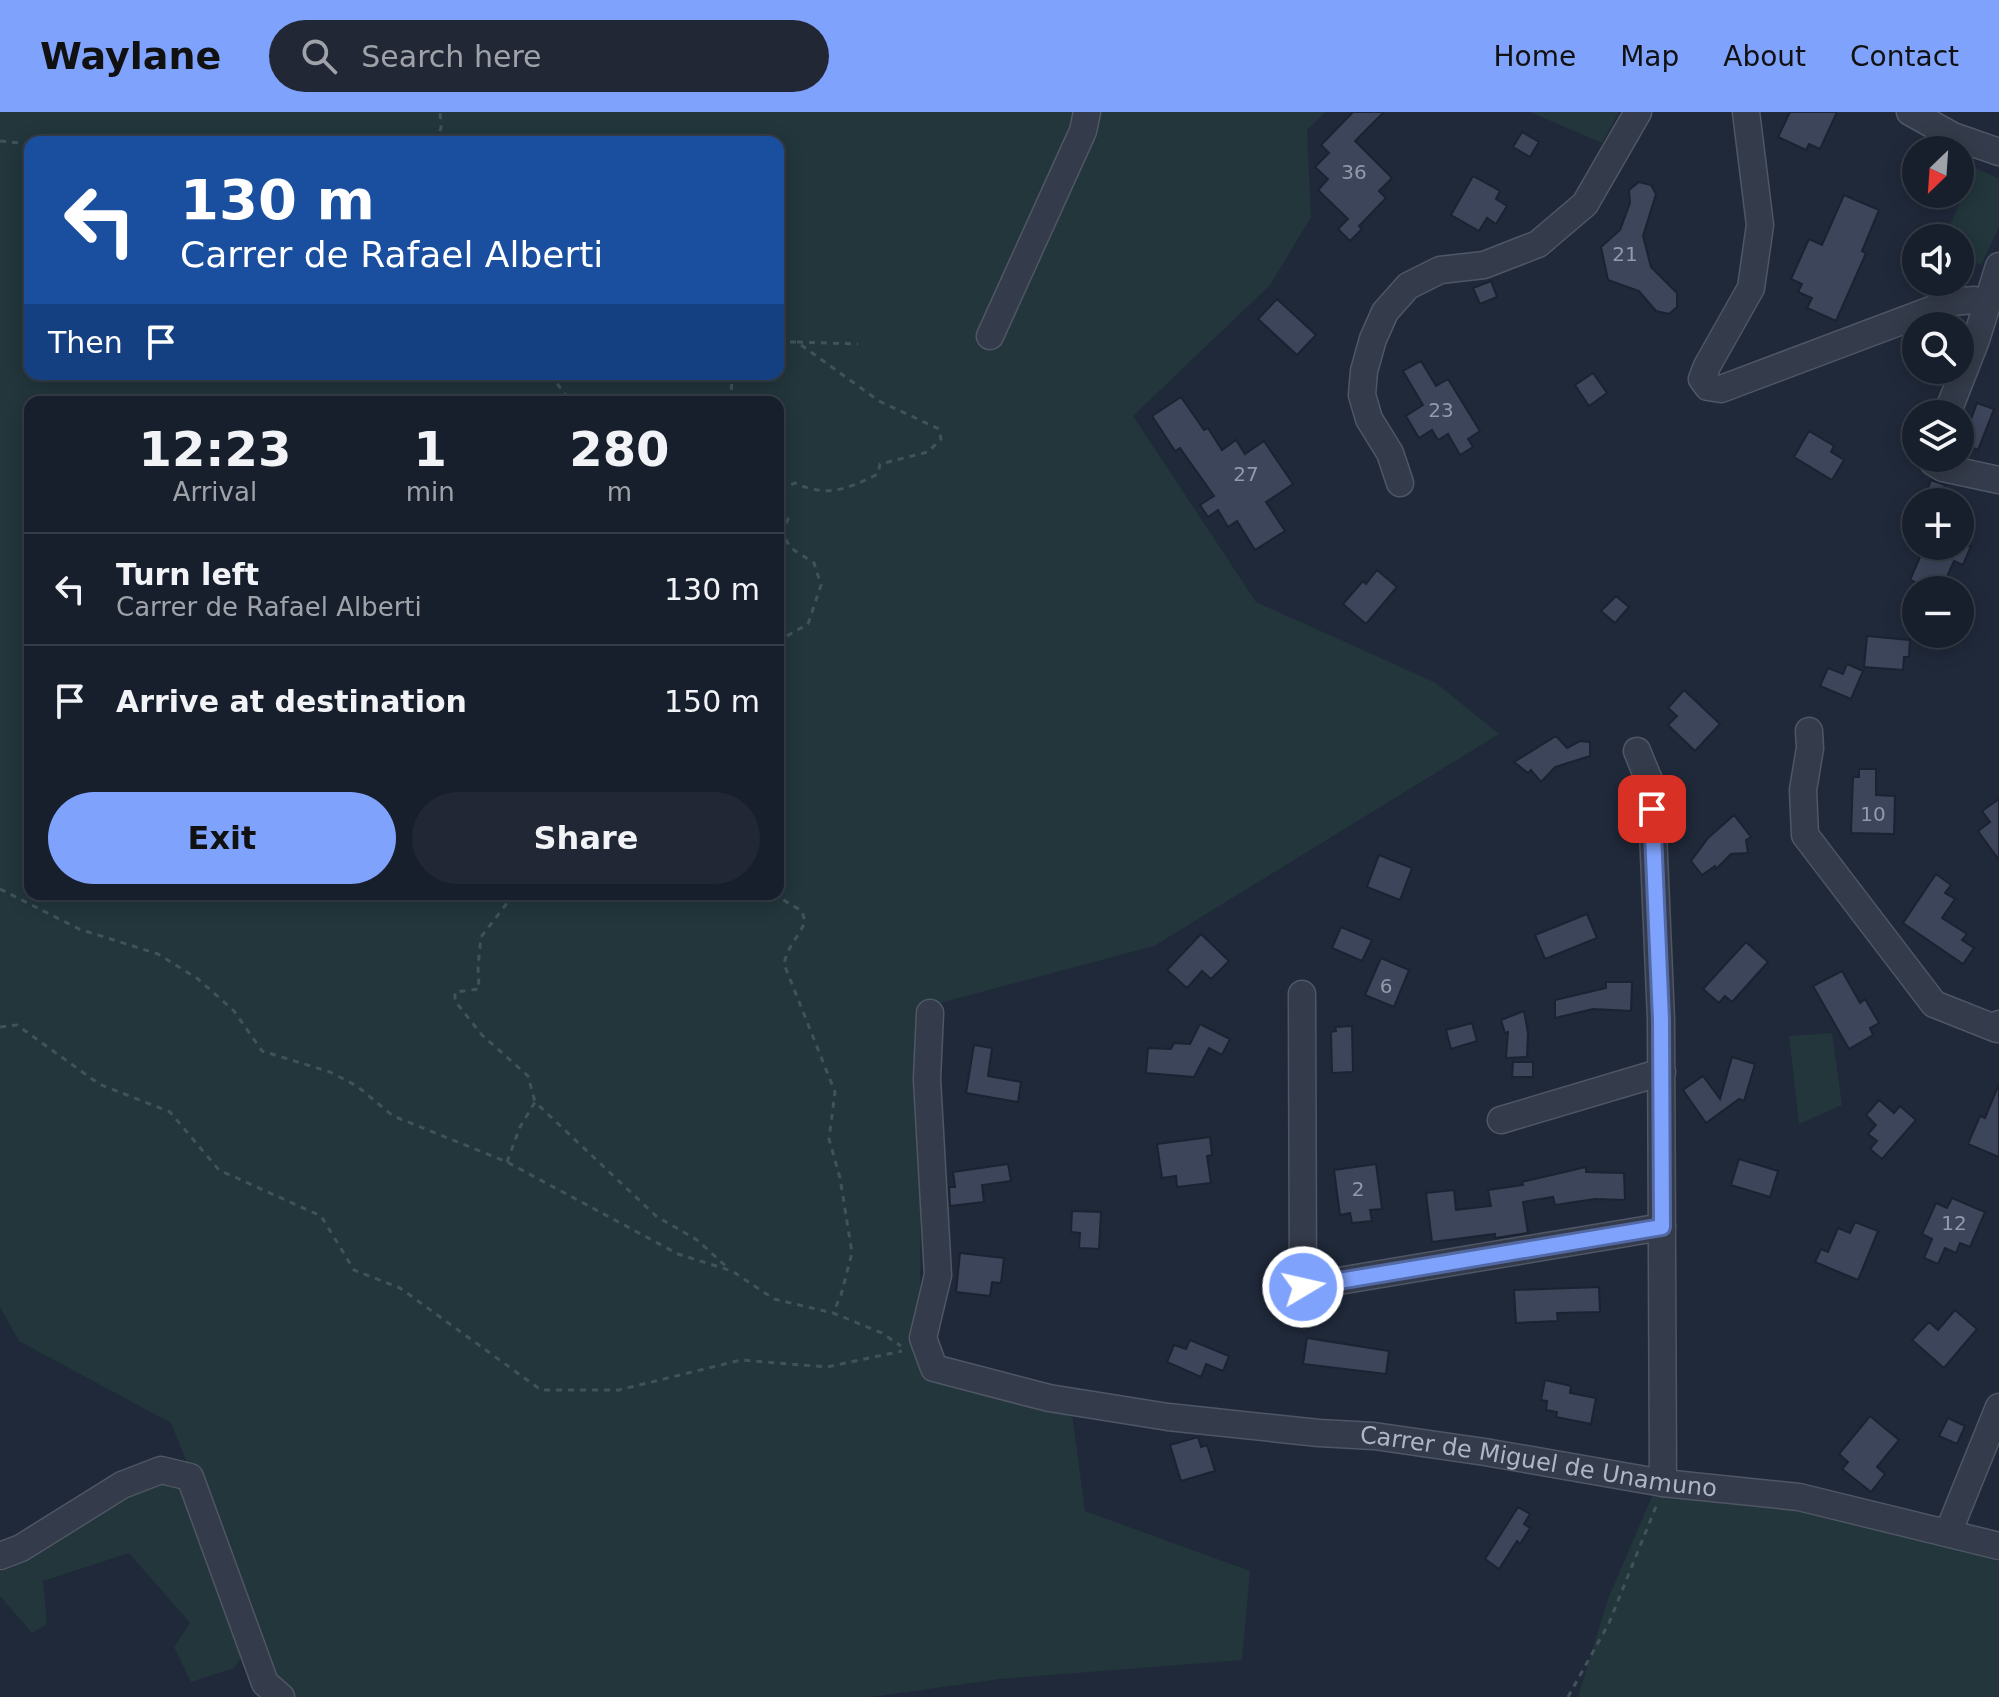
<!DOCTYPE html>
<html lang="en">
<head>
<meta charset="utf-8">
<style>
  :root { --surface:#181f2c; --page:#212734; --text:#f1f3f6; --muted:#9fa2a9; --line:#363d48; --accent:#7fa2fc }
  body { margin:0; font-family:"DejaVu Sans",sans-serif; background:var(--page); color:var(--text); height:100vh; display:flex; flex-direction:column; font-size:30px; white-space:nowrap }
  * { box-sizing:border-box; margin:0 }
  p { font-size:26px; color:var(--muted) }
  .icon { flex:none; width:44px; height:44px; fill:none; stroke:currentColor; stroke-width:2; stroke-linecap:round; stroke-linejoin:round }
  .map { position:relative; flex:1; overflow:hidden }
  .panel { position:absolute; left:24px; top:284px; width:760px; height:504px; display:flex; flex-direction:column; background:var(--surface); border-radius:16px; box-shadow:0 4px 20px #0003,0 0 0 2px var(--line) }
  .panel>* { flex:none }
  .banner { position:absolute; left:24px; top:24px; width:760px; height:244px; border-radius:16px; box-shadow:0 4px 20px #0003,0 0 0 2px var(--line); background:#1a4fa0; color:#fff; overflow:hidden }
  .needle { width:52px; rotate:205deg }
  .fabs { position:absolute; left:1902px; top:24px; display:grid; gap:16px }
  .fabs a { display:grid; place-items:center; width:72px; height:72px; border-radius:50%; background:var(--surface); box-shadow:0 4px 20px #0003,0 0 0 2px var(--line); font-size:40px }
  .pin { position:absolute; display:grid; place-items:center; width:68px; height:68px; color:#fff; margin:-34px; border-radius:16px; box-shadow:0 4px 12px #0006 }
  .me { position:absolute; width:88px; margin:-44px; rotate:81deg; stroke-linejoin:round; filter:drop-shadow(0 0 6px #0008) }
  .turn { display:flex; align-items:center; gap:28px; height:168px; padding:0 24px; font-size:36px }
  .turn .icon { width:104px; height:104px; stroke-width:2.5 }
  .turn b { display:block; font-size:56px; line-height:68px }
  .then { display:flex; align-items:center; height:76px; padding:0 24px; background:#0003; gap:16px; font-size:30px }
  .eta { display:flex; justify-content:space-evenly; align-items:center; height:136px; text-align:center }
  .eta b { font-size:48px; font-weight:700; line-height:56px }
  .button { display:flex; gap:16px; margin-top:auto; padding:16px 24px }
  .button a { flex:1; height:92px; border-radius:48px; background:var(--accent); color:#111; font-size:32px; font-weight:700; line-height:92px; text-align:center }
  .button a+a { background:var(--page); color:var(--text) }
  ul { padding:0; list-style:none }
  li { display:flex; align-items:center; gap:24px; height:112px; padding:0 24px; border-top:2px solid var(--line) }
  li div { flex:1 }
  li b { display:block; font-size:30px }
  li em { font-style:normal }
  header { display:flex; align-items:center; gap:48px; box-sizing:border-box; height:112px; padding:0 40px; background:var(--accent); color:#111 }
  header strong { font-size:38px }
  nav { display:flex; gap:44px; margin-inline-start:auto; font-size:28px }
  .search { width:560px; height:72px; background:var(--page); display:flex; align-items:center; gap:20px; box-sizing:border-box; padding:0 28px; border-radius:44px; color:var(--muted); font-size:30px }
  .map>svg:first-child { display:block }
</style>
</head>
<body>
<header>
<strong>Waylane</strong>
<div class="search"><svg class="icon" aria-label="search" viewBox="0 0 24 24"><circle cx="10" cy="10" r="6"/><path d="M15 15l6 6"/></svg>Search here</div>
<nav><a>Home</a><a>Map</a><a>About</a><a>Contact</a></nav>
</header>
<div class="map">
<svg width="1999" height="1585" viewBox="0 0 1999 1585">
  <rect width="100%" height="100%" fill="#20293a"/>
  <path fill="#22363b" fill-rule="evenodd" d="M0 0H1325L1307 18 1311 105 1270 173 1133 304 1256 490 1436 571 1499 622 1154 834 921 896 920 1262 1072 1302 1085 1399 1250 1459 1242 1548 1000 1567 871 1585H292L276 1572 171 1311 19 1229 0 1195ZM30 30H778V262H30ZM30 290H778V782H30Z
    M1530 0H1619L1602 31Z
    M1976 56 1999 67V115L1981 153 1960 143V126H1944Z
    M1832 921 1842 993 1799 1012 1789 924Z
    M156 1370 179 1373 204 1418 241 1546 234 1556 191 1570 174 1535 190 1511 129 1441 43 1469 47 1512 32 1521 0 1484V1460Z
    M1653 1382 1794 1392 1999 1449V1585H1578L1608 1487Z"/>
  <path fill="#3c455a" stroke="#1b2231" stroke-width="2" d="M1353 0H1384L1355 29 1392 66 1379 79 1386 86 1359 114 1362 117 1350 129 1338 117 1348 107 1318 78 1328 67 1315 55 1329 41 1321 33Z
    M1790 0H1837L1820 37 1809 32 1806 38 1778 25Z
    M1522 20 1539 30 1530 45 1513 35Z
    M1473 64 1500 79 1496 87 1507 94 1496 112 1487 106 1479 119 1451 103Z
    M1639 70 1651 73 1656 82 1643 124 1651 155 1677 181V195L1669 202 1656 199 1639 179 1608 168 1601 135 1620 118 1630 91 1629 78Z
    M1844 83 1879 98 1862 139 1866 141 1836 209 1807 196 1812 186 1798 180 1802 172 1791 167 1809 127 1822 133Z
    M1491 169 1497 185 1480 192 1473 176Z
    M1277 187 1316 223 1297 243 1258 207Z
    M1421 249 1436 274 1448 267 1480 319 1468 327 1473 335 1460 343 1448 322 1438 328 1432 318 1419 326 1406 304 1423 293 1403 259Z
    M1593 261 1607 281 1589 294 1575 273Z
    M1181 285 1204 318 1208 316 1222 338 1236 328 1245 342 1264 329 1293 372 1266 390 1285 419 1255 438 1237 409 1228 415 1218 398 1208 405 1200 393 1214 384 1180 336 1175 339 1152 304Z
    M1977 291 1994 297 1978 338 1960 331 1968 306 1971 307Z
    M1809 319 1834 334 1831 340 1844 348 1832 368 1794 345Z
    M1931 368 1945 373 1937 390H1922Z
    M1920 434H1971L1963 453 1954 449 1941 478H1933L1910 468 1924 436Z
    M1377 458 1397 475 1366 512 1343 492 1363 469 1366 472Z
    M1616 484 1629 495 1615 511 1601 499Z
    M1867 524 1910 528 1909 545H1904L1903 558 1864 555Z
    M1847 552 1863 559 1851 587 1820 574 1828 556 1843 562Z
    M1684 578 1720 612 1695 639 1668 613 1677 604 1668 596Z
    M1556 624 1567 636 1580 629 1590 630V644L1555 655 1541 670 1531 658 1528 661 1514 650Z
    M1859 657H1876V683L1895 684 1894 722 1851 721 1853 665H1859Z
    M1999 687V748L1978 719 1990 710 1982 699Z
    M1734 703 1751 725 1746 728 1748 741 1731 742 1716 757 1715 754 1702 763 1691 749 1708 726Z
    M1379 743 1412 756 1400 788 1367 775Z
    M1936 762 1951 773 1945 781 1955 787 1942 806 1967 822 1962 828 1974 836 1963 852 1903 811Z
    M1587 802 1597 826 1545 847 1535 823Z
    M1341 815 1372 828 1362 849 1332 836Z
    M1201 822 1229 849 1211 867 1202 859 1187 876 1167 858Z
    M1746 830 1768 850 1732 890 1725 884 1719 891 1703 877Z
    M1381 846 1409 858 1394 895 1365 883Z
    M1842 859 1860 891 1865 887 1879 911 1870 916 1873 923 1849 937 1813 874Z
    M1606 870H1632L1631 899 1593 897 1555 906V888L1606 876Z
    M1524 899 1528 921 1527 945 1506 946 1508 920 1505 921 1501 908Z
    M1472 911 1477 929 1451 937 1446 918Z
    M1200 912 1230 927 1222 943 1209 936 1194 965 1146 961 1148 936 1171 937 1174 931 1190 932Z
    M1352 914 1353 960 1332 961 1331 920 1336 919 1335 915Z
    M974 933 992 936 988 964 1021 970 1018 990 966 981Z
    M1732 945 1755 952 1744 989 1739 987 1706 1011 1683 978 1703 964 1720 987Z
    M1513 950H1533V965H1512Z
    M1999 972V1045L1968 1032 1980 1004 1985 1006Z
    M1879 988 1894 1001 1900 994 1916 1008 1882 1047 1870 1037 1877 1029 1868 1022 1876 1013 1866 1003Z
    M1210 1025 1212 1043 1207 1044 1211 1071 1177 1075 1176 1064 1162 1066 1157 1032Z
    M1739 1047 1778 1059 1770 1085 1731 1073Z
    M1008 1052 1011 1069 982 1073 984 1090 950 1094 949 1075H955L953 1060Z
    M1376 1052 1382 1097 1370 1098 1372 1109 1352 1111 1350 1101 1340 1103 1334 1058Z
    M1586 1055V1060L1624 1061 1625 1088 1595 1087 1555 1093 1553 1085 1523 1090 1528 1121 1495 1126V1122L1432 1130 1426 1081 1454 1078 1456 1098 1491 1094 1488 1078 1523 1073 1522 1070Z
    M1952 1086 1985 1100 1970 1135 1960 1131 1956 1141 1945 1136 1938 1152 1924 1146 1932 1127 1922 1122 1936 1091 1947 1096Z
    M1072 1099 1101 1100 1099 1137 1079 1136 1080 1121 1071 1120Z
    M1855 1110 1878 1119 1858 1168 1815 1150 1821 1137 1828 1140 1838 1116 1850 1121Z
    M960 1141 1004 1146 1001 1171 992 1170 990 1184 956 1180Z
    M1599 1175 1600 1200 1557 1201 1558 1209 1516 1211 1514 1178Z
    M1955 1198 1977 1217 1944 1256 1912 1228 1929 1210 1938 1218Z
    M1307 1226 1389 1239 1386 1262 1303 1252Z
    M1190 1228 1229 1244 1223 1259 1206 1252 1201 1265 1167 1250 1174 1233 1186 1237Z
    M1545 1268 1571 1274 1570 1281 1596 1286 1591 1312 1556 1305 1557 1300 1546 1298 1547 1289 1541 1288Z
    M1870 1304 1899 1328 1877 1355 1885 1362 1871 1380 1842 1357 1848 1350 1839 1342Z
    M1948 1306 1965 1314 1957 1332 1939 1324Z
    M1198 1325 1201 1335 1207 1333 1215 1359 1181 1369 1170 1333Z
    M1518 1395 1530 1402 1524 1412 1530 1416 1520 1432 1517 1429 1499 1457 1485 1447Z"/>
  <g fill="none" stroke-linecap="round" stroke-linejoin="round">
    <g stroke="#4f5665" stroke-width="29">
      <g id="minor">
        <path d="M1746 0 1760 113 1751 176 1707 254 1702 267 1708 275 1721 277 1952 190 1974 188 1985 192"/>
        <path d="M1910 0 1953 24 1999 40"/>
        <path d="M990 224 1083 19 1087 0"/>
        <path d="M1947 302 1976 228 1999 154"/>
        <path d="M1933 346V350L1943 356 1999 368"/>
        <path d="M1400 371 1390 341 1369 307 1362 283 1364 259 1373 227 1385 200 1408 174 1440 158 1484 153 1538 132 1585 92 1638 0"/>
        <path d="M1809 619 1810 636 1803 678 1805 723 1934 892 1997 917 1999 912"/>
        <path d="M1637 639 1651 673 1661 908 1663 1371"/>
        <path d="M1302 882 1303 1175 1662 1115"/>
        <path id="s1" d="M930 901 927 967 938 1163 923 1226 934 1256 1049 1286 1168 1305 1319 1321 1374 1324 1485 1340 1663 1371 1799 1385 1999 1434"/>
        <path d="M1501 1008 1662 960"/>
        <path d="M1948 1421 1999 1295"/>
        <path d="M0 1444 21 1436 122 1373 161 1358 190 1365 265 1571 281 1585"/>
      </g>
    </g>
    <path stroke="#405358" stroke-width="3" stroke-dasharray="6 6" stroke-linecap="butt" d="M0 29 30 32
      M435 30 441 16 440 0
      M778 230H797L879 289 939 317 941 327 928 340 880 352 878 362C847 377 828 386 795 371L778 379
      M797 230 858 232
      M550 262 571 290
      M731 290 732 262
      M778 398 788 407 782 422 791 436 814 451 821 473 808 512 778 529
      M0 777 79 817 158 842 198 867 234 899 262 939 330 960 357 974 393 1004 507 1050 678 1142 732 1159 774 1187 833 1201 882 1221 901 1234
      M514 782 481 825 478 855 479 877 455 880V889L482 923 528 964 535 990
      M773 782 802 799 805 810C798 825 787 836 784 852L835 980 829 1027 840 1066 852 1141 841 1183 833 1201
      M0 915 17 913 99 972 170 1000 219 1058 321 1104 354 1158 400 1176 541 1278H619L741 1248 827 1255 902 1239
      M507 1050 520 1015 535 990 656 1104 697 1128 729 1157
      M1568 1585 1609 1511 1657 1392"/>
    <use href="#minor" stroke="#343b4a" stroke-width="26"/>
  </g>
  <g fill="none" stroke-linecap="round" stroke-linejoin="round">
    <g stroke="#5369a4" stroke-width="20">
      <path id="route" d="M1303 1175 1662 1115 1661 908 1652 697"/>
    </g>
    <use href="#route" stroke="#7fa2fc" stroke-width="14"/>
  </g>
  <g text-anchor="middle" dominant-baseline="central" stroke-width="6" stroke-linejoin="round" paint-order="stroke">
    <g font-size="20" fill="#929aac">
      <text x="1354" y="60">36</text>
      <text x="1625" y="142">21</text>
      <text x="1441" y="298">23</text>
      <text x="1246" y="362">27</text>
      <text x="1873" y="702">10</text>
      <text x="1386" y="874">6</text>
      <text x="1358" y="1077">2</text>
      <text x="1954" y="1111">12</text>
    </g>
    <g font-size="24" fill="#afb6c7" stroke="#1a202f">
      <text stroke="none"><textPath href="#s1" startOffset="972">Carrer de Miguel de Unamuno</textPath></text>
    </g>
  </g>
</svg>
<div class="fabs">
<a><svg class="needle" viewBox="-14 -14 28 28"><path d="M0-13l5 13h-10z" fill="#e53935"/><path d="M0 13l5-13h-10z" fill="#9fa2a9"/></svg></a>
<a><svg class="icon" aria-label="sound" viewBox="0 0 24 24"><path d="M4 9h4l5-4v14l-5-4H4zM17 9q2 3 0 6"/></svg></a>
<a><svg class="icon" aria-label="search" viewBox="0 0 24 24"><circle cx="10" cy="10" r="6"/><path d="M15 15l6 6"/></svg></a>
<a><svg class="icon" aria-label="layers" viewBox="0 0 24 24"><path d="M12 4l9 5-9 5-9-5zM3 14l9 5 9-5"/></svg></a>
<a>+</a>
<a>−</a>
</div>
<div class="pin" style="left:1652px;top:697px;background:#d93025"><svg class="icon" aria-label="arrive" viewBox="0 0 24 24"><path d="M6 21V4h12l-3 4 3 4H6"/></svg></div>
<svg class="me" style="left:1303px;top:1175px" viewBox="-20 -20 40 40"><circle r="17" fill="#7fa2fc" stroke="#fff" stroke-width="3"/><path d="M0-11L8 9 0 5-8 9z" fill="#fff"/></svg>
<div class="banner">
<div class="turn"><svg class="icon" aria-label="left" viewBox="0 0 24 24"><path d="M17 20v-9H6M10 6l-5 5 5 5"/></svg><div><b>130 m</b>Carrer de Rafael Alberti</div></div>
<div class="then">Then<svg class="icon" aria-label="arrive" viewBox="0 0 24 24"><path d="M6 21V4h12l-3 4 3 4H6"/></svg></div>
</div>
<section class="panel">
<div class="eta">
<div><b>12:23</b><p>Arrival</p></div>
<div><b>1</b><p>min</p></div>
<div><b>280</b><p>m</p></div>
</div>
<ul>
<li><svg class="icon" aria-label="left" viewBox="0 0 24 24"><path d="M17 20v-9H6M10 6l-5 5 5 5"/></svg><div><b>Turn left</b><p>Carrer de Rafael Alberti</p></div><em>130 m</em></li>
<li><svg class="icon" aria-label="arrive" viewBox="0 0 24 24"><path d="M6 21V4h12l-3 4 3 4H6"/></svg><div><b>Arrive at destination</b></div><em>150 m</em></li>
</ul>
<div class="button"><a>Exit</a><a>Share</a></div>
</section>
</div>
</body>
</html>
